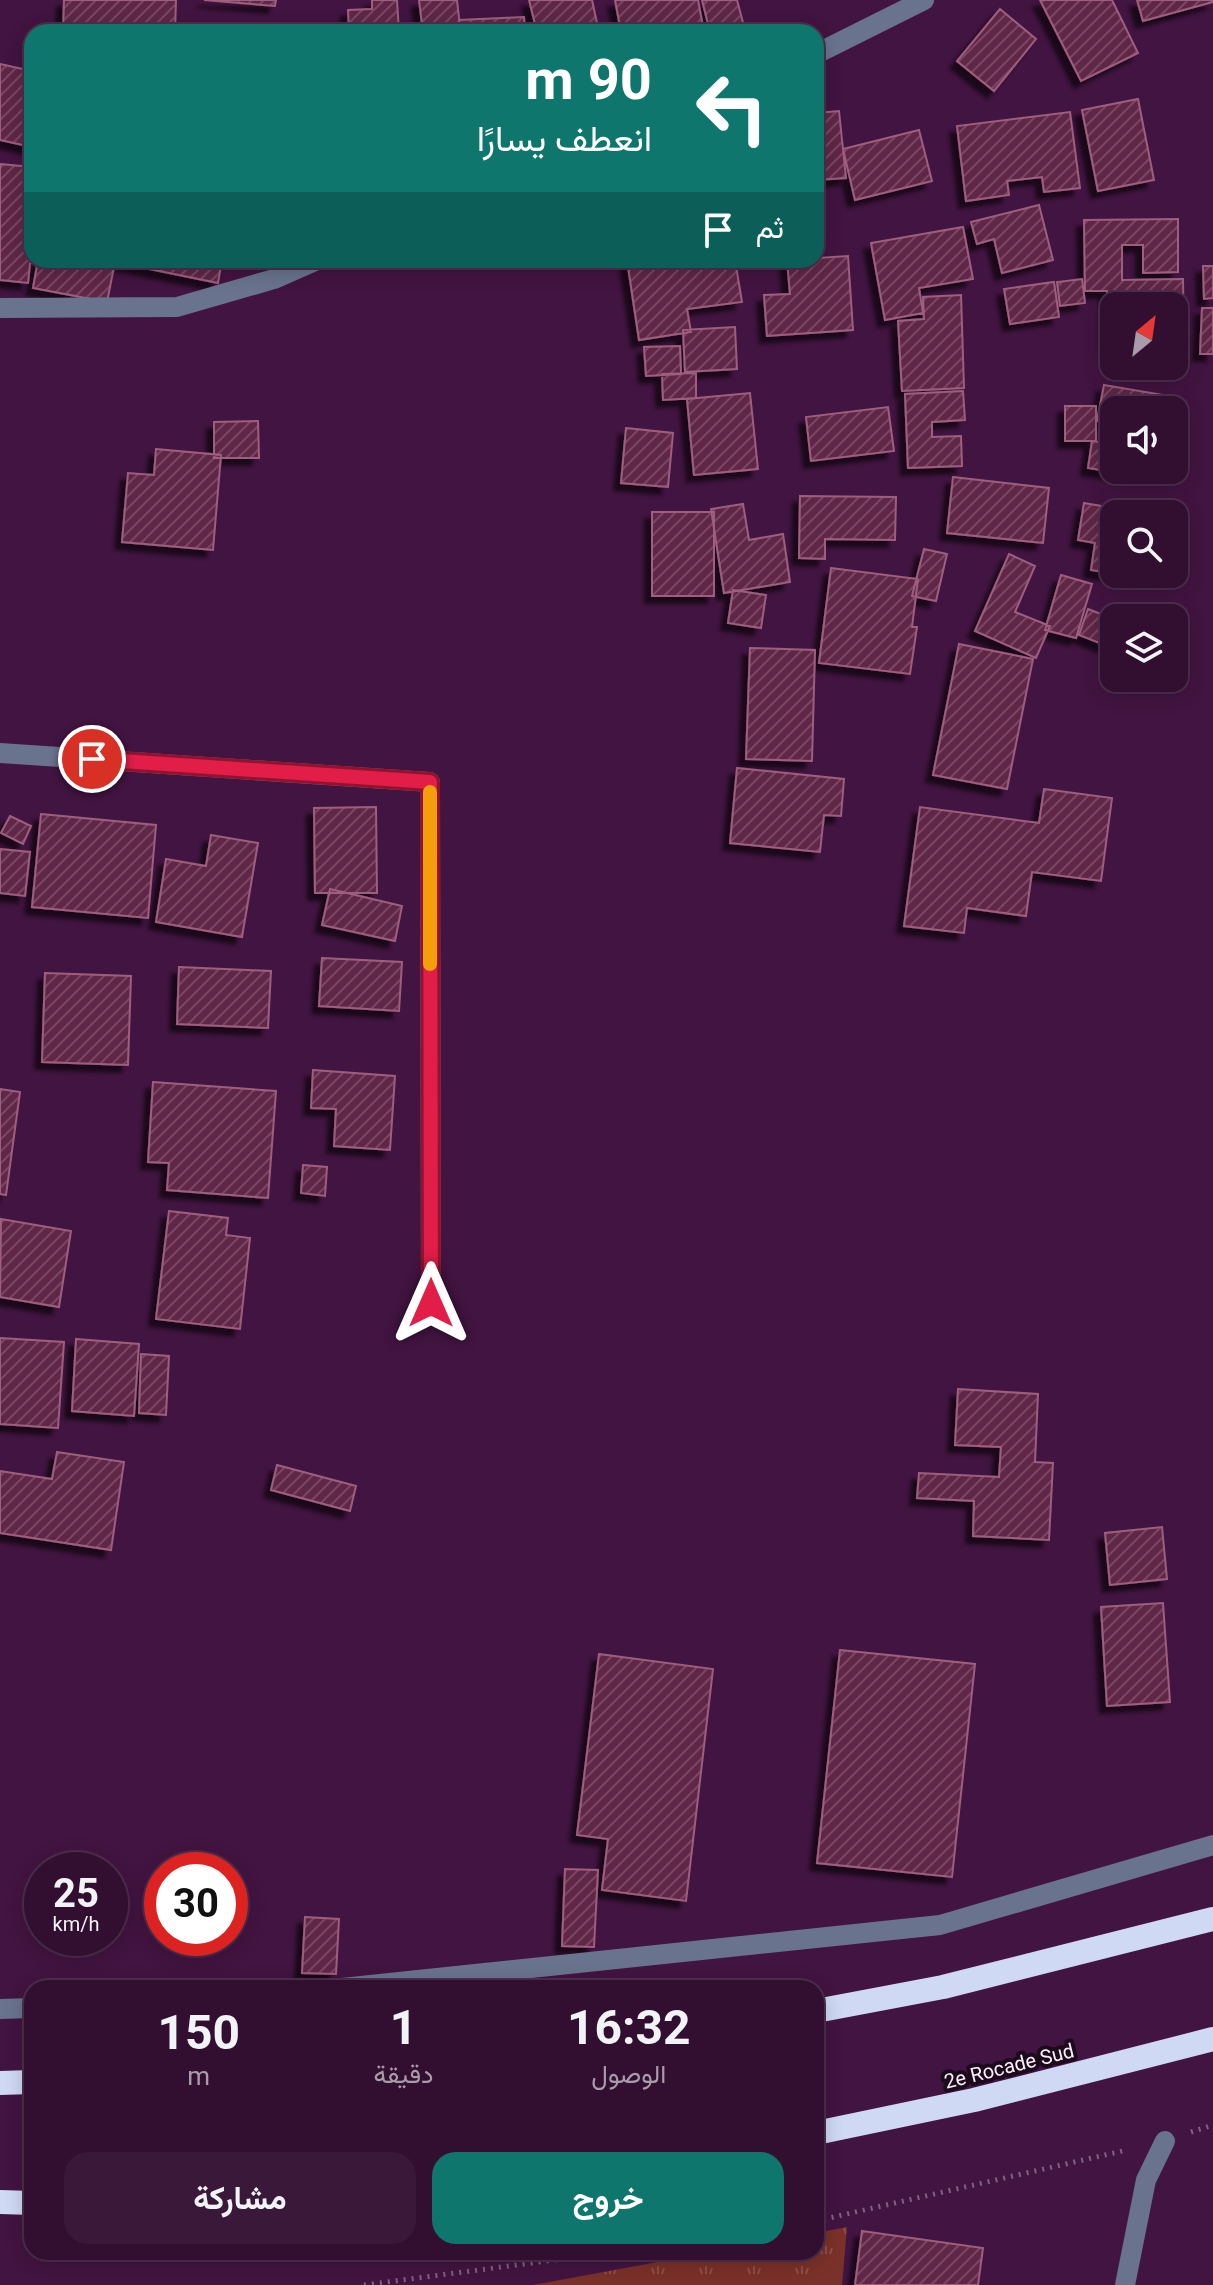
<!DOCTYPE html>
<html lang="ar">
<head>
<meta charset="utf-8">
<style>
  :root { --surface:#320f31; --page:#3a1839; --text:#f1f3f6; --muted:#a89cab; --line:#4d2f4d; --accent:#0f766e }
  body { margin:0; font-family:Roboto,Vazirmatn,sans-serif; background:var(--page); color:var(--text); direction:rtl; height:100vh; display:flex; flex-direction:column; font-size:30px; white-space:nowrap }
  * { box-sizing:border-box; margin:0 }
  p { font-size:26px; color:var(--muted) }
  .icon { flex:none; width:44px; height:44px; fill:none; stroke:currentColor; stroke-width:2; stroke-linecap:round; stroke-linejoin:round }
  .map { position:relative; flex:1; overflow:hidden; direction:ltr }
  .sheet { position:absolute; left:24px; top:1980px; width:800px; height:280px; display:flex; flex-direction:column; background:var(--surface); border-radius:24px; box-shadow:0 4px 20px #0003,0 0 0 2px var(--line); direction:rtl }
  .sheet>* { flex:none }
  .guide { position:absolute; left:24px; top:24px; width:800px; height:244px; border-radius:24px; box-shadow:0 4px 20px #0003,0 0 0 2px var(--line); direction:rtl; background:#0f766e; color:#fff; overflow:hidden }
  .needle { width:52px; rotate:29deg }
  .buttons { position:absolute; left:1100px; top:292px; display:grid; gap:16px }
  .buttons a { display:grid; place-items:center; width:88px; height:88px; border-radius:16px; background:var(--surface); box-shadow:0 4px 20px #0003,0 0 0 2px var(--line); font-size:40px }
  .speed { position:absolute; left:24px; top:1852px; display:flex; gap:16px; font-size:40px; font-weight:700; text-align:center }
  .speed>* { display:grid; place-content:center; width:104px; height:104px; border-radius:50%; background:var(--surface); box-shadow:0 4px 20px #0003,0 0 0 2px var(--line); line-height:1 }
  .speed small { font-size:20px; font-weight:400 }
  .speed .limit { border:12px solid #d22; background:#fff; color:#111 }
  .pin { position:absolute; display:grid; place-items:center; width:68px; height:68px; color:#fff; margin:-34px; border:4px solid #fff; border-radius:50%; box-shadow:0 2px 8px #0007 }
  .me { position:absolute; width:88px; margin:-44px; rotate:0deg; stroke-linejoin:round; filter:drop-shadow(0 0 6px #0008) }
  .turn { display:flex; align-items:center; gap:28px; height:168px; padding:0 40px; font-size:36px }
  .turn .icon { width:104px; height:104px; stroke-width:2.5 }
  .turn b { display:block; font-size:56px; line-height:68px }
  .then { display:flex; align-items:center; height:76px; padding:0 40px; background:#0003; gap:16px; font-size:30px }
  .eta { display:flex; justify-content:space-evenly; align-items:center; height:136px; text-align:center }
  .eta b { font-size:48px; font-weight:700; line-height:56px }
  .cta { display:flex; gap:16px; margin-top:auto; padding:16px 40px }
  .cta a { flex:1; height:92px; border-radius:24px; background:var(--accent); color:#fff; font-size:32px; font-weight:700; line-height:92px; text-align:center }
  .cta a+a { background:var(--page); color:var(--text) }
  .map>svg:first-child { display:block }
</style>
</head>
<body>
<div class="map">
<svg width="1213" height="2285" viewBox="0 0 1213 2285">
  <defs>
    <pattern id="grass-tufts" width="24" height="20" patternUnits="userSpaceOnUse" patternTransform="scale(2)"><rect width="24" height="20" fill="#7a3129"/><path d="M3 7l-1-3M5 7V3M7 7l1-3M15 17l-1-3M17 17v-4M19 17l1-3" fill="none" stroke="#8e4f49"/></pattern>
    <pattern id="building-hatch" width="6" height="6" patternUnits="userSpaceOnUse" patternTransform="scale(2)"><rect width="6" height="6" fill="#612647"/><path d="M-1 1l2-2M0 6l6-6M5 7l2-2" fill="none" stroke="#794662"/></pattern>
    <filter id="shadow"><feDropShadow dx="-7" dy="7" stdDeviation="2" flood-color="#0009"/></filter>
  </defs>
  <rect width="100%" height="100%" fill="#421441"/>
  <path fill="url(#grass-tufts)" d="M847 2227 842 2285H533L712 2252H816V2233Z"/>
  <path fill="url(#building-hatch)" stroke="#9e5e7f" stroke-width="2" filter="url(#shadow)" d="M64 0H176L175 32H63Z
    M204 0H276L275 6Z
    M372 0H397L399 32H349L348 10 372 9Z
    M419 0H457L460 27 423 32Z
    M529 0H592L599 32H537Z
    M615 0H698L704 32H621Z
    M702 0H737L745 30 710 32Z
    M1040 0H1112L1138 53 1081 81Z
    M1137 0H1213V2L1143 21Z
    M1000 9 1036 39 994 91 957 61Z
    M524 17 525 32H460L459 20Z
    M0 64 32 71V147L0 140Z
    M1138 99 1154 180 1098 191 1082 110Z
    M839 111 846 178 816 180V113Z
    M1070 112 1080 188 1044 192 1042 177 1007 181 1009 195 966 201 957 126Z
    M919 130 932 181 855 200 843 149Z
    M0 164 32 167V244L28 283 0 280Z
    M1039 205 1053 260 1002 273 994 239 977 244 971 222Z
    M1178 219V272L1143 273V245H1122V280L1183 279 1184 343H1174V306H1114V344H1108L1107 291H1085L1084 220Z
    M963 227 973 279 919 288 923 313 885 320 871 243Z
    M848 256 853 330 767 336 764 295 790 294 787 260Z
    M38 260H222L218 283 115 262 107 302 33 288Z
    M627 260H735L742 302 687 309 691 332 639 340Z
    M1203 266H1213V298L1204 299Z
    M1082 279 1085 303 1060 306 1057 282Z
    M1054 282 1059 317 1010 324 1004 289Z
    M961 295 964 388 902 391 898 321 924 319 923 297Z
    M1202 308H1213V354H1200Z
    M735 327 737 369 685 372 683 330Z
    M680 346 681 374 646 376 644 347Z
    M696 373V398L663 400 662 374Z
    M1104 385 1181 398 1175 434 1174 410H1114V424L1097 421Z
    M963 391 965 420 932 422V437L961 436 962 466 908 468 905 394Z
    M750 393 758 469 694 475 687 399Z
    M1065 406H1096V441H1065Z
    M888 407 894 451 811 461 806 417Z
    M258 421 259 458H214V422Z
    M626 428 673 433 668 487 621 483Z
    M1092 441 1114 444V470H1132L1131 475 1088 468Z
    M156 449 221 455 213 550 122 542 128 473 154 475Z
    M953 477 1049 488 1043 543 947 533Z
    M800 496 896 497 895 540 825 539V559L799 558Z
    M1084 503 1148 514H1114V574H1157L1155 581 1091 570 1095 543 1078 540Z
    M743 504 749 540 783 534 790 582 724 593 711 509Z
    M652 512H714V596H652Z
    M924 549 947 554 936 601 912 596Z
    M1009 554 1035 566 1015 612 1050 626 1036 658 975 631Z
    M831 568 918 579 912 627H917L910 674 819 663Z
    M1061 575 1092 584 1076 638 1045 630Z
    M733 590 766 595 761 628 728 623Z
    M1088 609 1114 619 1107 646 1079 635Z
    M959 644 1033 659 1007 789 933 775Z
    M750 648 815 650 812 761 746 759Z
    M737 768 844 779 841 816 824 815 820 852 730 843Z
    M1044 789 1112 798 1101 881 1032 872 1026 916 967 908 964 933 904 926 920 807 1039 823Z
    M376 807 377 893H315L314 808Z
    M41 814 156 825 148 918 32 907Z
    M10 816 31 826 23 844 1 833Z
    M211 835 258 843 242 937 156 922 166 859 206 866Z
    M0 849 30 852 25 896 0 893Z
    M330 889 402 906 395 941 322 925Z
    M322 958 402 962 399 1011 319 1006Z
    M179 967 271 971 268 1028 177 1024Z
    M45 973 131 976 128 1065 42 1062Z
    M313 1070 395 1076 390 1150 334 1146 336 1109 311 1108Z
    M153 1082 276 1091 268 1198 167 1190 169 1163 148 1162Z
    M0 1089 20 1092 6 1195 0 1194Z
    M303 1165 327 1167 325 1196 301 1193Z
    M169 1211 228 1218 226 1235 250 1238 240 1329 156 1319Z
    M1 1219 71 1231 59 1307 0 1297Z
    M0 1338 64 1342 58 1428 0 1424Z
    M76 1339 139 1344 134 1416 72 1411Z
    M141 1354 169 1356 166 1415 139 1413Z
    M958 1389 1038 1394 1035 1462 1053 1463 1049 1540 973 1536 974 1501 917 1498 919 1473 999 1477 1001 1447 955 1445Z
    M57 1452 124 1462 111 1550 0 1533V1471L52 1479Z
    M277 1465 356 1486 350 1511 271 1490Z
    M1162 1527 1167 1579 1110 1585 1105 1533Z
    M1163 1603 1170 1702 1107 1706 1101 1607Z
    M840 1650 975 1664 952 1877 817 1863Z
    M599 1654 713 1669 686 1901 602 1890 608 1839 577 1835Z
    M565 1869 598 1870 594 1947 562 1946Z
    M305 1917 339 1919 336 1974 302 1973Z
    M862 2231 983 2248 978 2285H855Z"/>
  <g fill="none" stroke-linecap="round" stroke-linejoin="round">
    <path stroke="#826081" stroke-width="5" stroke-dasharray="2 6" stroke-linecap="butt" d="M1191 2132 1213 2125
      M816 2221 1127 2150
      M364 2285 616 2252"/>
    <path stroke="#69738d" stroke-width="20" d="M816 54 924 0
      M0 308 177 307 274 279 317 260
      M0 753 430 782 431 1303
      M342 1988 940 1925 1213 1845
      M0 2009 32 2008
      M1125 2285 1146 2180 1165 2141"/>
    <path stroke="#cfd9f3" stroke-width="24" d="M816 2011 943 1987 1213 1919
      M0 2083 32 2082
      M816 2133 974 2100 1213 2039
      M0 2202 32 2203"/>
  </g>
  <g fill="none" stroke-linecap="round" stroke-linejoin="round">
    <g stroke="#92132f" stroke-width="20">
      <path id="route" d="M92 759 430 782 431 1303"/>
    </g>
    <use href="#route" stroke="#e11d48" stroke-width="14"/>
    <path stroke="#f59e0b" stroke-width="14" d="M430 792V964"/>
  </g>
  <g text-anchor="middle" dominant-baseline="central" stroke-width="8" stroke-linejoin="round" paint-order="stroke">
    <g font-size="20" fill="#fcf0fb" stroke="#1e0a1d">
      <text transform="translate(1009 2066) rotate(-14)">2e Rocade Sud</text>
    </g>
  </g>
</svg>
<div class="buttons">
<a><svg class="needle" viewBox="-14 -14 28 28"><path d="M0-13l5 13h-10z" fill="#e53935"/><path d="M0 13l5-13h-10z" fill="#a89cab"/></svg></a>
<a><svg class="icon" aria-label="sound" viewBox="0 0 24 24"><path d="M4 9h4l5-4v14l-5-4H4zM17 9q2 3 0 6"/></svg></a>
<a><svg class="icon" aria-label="search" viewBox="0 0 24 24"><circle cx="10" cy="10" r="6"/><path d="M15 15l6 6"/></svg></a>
<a><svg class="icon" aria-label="layers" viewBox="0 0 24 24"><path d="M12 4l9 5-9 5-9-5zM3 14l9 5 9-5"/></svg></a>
</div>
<div class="speed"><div>25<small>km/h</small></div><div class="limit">30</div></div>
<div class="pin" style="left:92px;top:759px;background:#d93025"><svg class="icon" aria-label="arrive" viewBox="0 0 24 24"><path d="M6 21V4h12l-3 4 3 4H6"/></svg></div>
<svg class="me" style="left:431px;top:1303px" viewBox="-20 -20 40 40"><path d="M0-17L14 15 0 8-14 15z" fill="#e11d48" stroke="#fff" stroke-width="4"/></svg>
<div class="guide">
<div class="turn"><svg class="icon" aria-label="left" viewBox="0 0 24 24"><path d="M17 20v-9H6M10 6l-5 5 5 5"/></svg><div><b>90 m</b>انعطف يسارًا</div></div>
<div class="then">ثم<svg class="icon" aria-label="arrive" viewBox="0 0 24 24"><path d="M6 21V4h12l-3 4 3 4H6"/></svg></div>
</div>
<section class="sheet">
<div class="eta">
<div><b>16:32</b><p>الوصول</p></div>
<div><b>1</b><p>دقيقة</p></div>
<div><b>150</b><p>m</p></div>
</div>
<div class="cta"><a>خروج</a><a>مشاركة</a></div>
</section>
</div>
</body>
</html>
